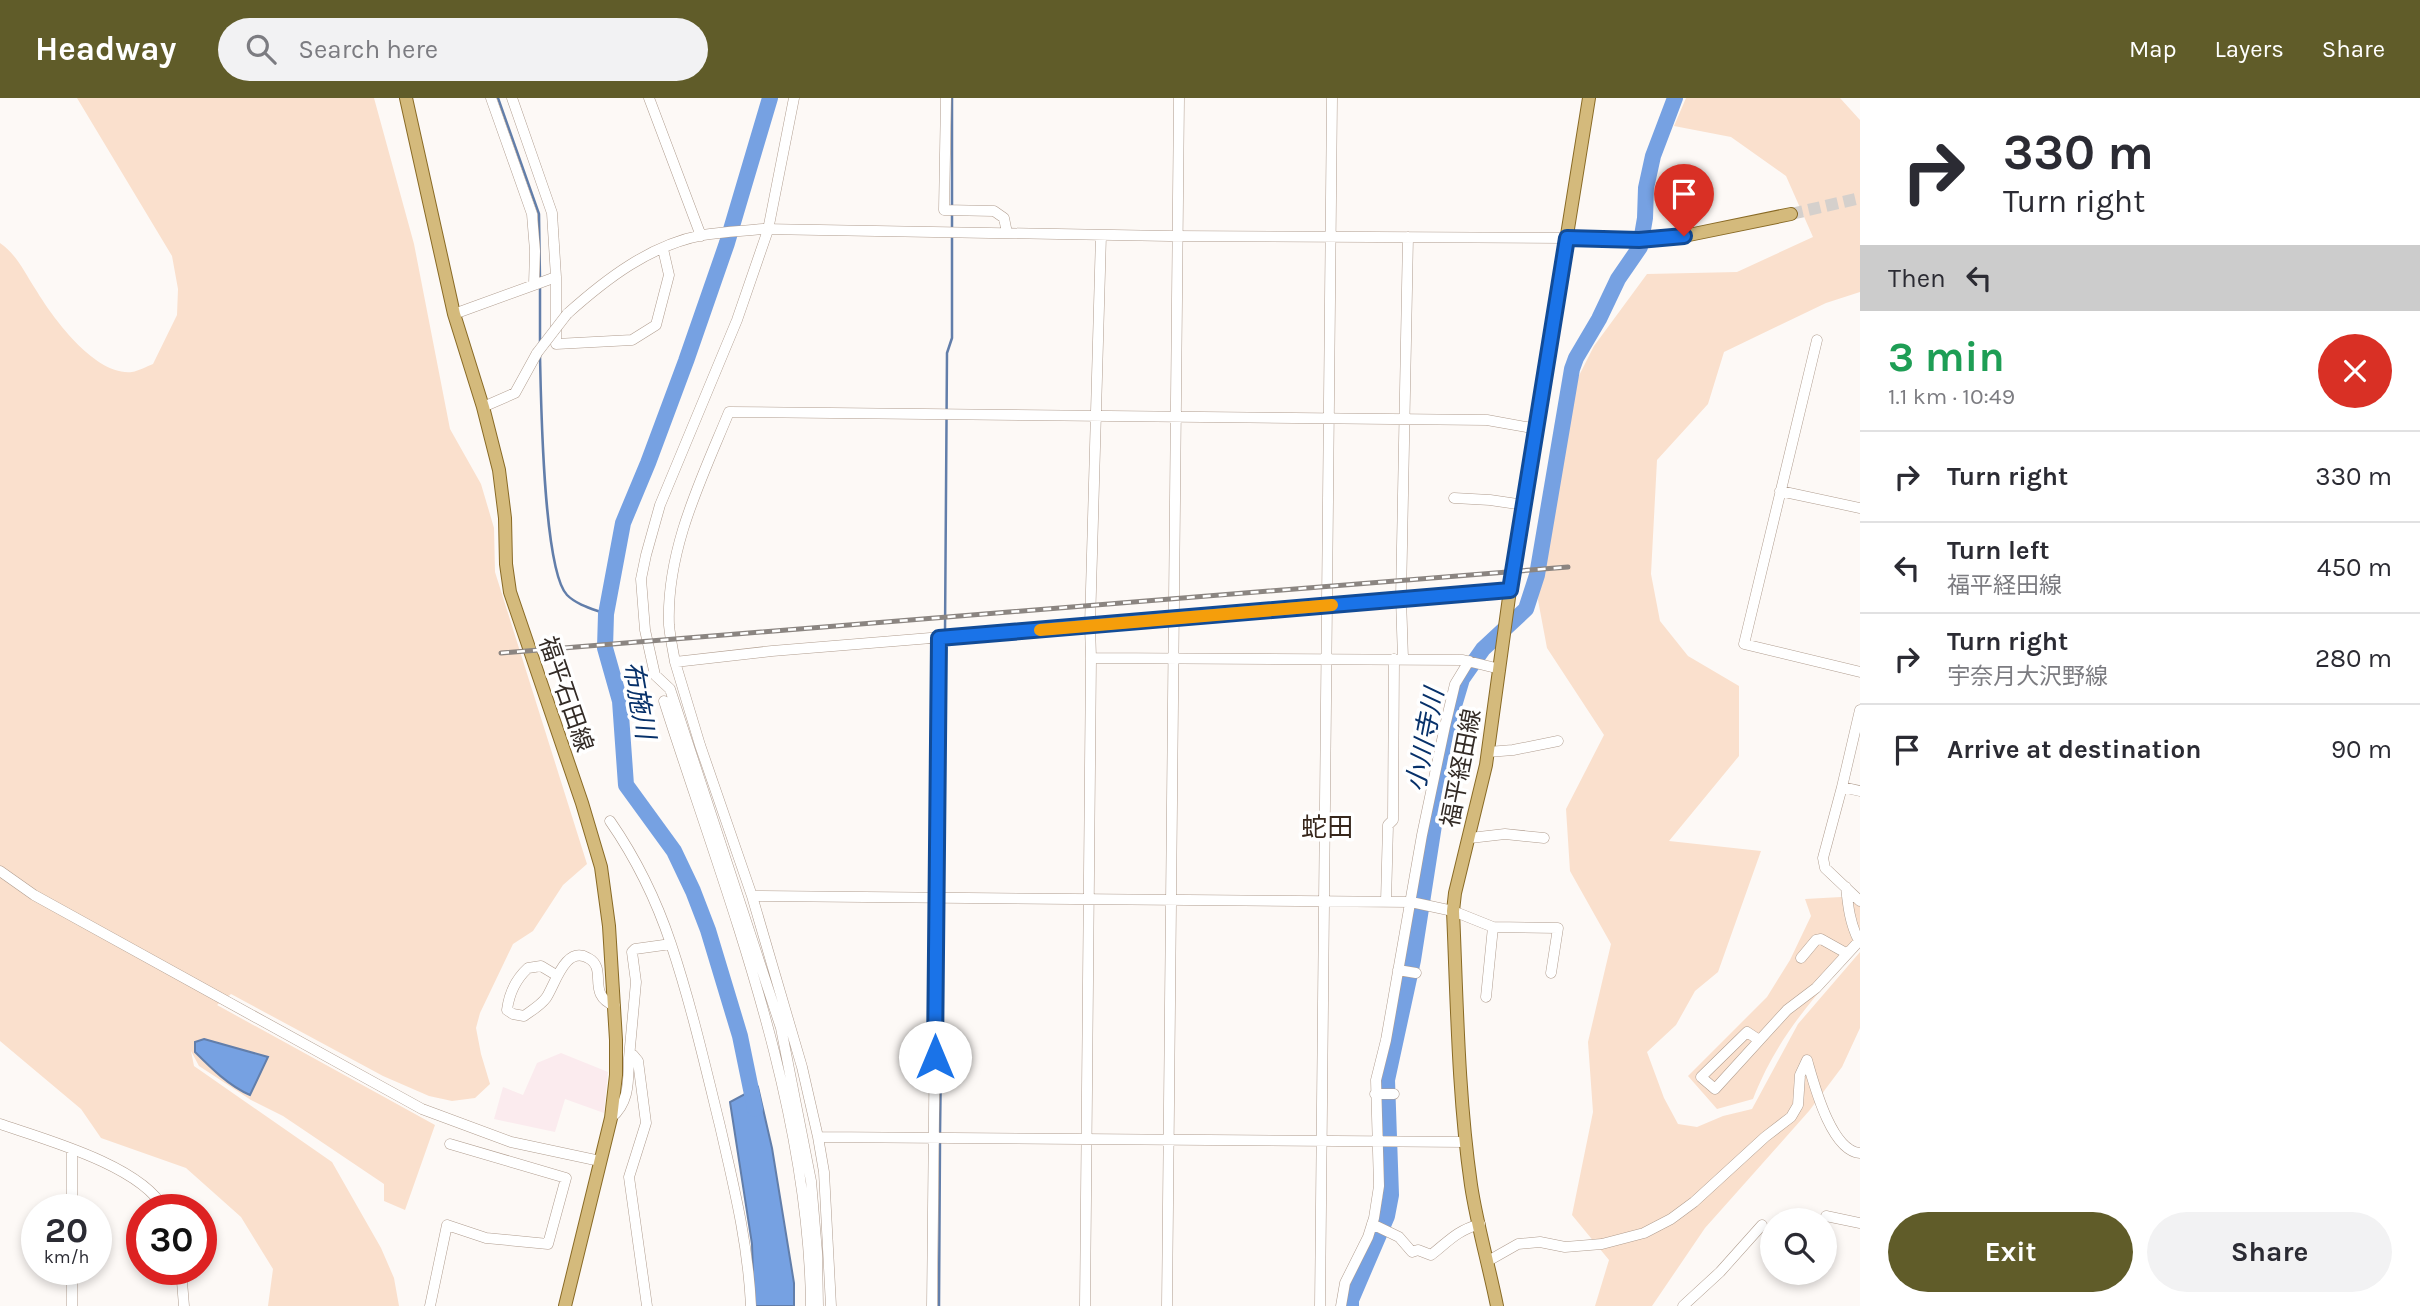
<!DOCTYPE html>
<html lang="en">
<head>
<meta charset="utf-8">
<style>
  :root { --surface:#fff; --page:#f2f2f3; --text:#2b2b33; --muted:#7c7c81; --line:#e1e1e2; --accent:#605c29 }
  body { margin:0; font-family:Karla,"Noto Sans JP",sans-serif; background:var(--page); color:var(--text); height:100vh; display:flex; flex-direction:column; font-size:26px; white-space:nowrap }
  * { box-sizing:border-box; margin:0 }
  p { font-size:23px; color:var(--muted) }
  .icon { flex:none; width:38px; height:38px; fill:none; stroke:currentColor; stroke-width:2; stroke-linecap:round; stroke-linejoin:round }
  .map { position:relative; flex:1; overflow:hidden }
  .sheet { display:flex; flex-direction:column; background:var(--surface); width:560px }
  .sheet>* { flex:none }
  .guide { background:#fff; color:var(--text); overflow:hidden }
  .buttons { position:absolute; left:1760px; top:1110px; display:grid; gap:14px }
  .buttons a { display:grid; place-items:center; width:77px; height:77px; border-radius:50%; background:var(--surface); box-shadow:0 4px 10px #0003; font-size:35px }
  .speed { position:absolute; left:21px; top:1096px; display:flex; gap:14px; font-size:35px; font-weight:700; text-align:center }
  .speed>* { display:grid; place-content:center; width:91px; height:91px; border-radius:50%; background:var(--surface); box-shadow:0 4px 10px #0003; line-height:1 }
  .speed small { font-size:18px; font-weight:400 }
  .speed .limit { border:10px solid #d22; background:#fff; color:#111 }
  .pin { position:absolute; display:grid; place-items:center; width:60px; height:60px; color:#fff; margin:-72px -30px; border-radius:50% 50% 50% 0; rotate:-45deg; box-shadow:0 0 7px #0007 }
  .pin .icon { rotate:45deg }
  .me { position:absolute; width:77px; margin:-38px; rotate:0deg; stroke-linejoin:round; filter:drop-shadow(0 0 5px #0008) }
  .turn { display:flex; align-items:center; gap:24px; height:147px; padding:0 28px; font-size:32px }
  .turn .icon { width:91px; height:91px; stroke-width:2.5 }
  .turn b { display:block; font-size:49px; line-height:60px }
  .then { display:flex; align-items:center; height:66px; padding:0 28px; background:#0003; gap:14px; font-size:26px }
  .round { display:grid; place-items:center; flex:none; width:74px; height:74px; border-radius:37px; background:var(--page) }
  .summary { display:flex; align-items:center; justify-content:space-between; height:119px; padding:0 28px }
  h1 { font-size:42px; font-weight:700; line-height:52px; color:#1e9e55 }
  .cta { display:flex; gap:14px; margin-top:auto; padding:14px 28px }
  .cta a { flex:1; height:80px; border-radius:42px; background:var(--accent); color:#fff; font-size:28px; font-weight:700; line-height:80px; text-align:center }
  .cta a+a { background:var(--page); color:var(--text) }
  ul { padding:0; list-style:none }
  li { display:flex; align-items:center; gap:21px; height:91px; padding:0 28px; border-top:2px solid var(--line) }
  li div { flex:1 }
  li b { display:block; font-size:26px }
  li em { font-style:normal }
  header { display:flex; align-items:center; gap:42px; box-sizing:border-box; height:98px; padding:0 35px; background:var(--accent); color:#fff }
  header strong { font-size:33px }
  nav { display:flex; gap:38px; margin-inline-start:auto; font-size:24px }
  .search { width:490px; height:63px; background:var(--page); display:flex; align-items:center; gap:18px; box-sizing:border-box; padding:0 24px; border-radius:38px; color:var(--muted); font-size:26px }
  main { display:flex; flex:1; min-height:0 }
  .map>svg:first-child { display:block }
</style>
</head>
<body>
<header>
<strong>Headway</strong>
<div class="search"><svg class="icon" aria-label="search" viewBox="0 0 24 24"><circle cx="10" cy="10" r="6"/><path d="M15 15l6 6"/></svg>Search here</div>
<nav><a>Map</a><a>Layers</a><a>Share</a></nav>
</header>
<main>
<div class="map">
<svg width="1860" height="1208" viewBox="0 0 1860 1208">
  <rect width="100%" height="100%" fill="#fdf9f6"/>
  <path fill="#fbebee" d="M561 955 608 974 604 1015 565 1001 555 1034 494 1021 503 989 523 997 537 965Z"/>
  <path fill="#fae0cd" d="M77 0H374L414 146 450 331 481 386 494 430 495 474 587 766 563 787 533 833 513 846 480 915 476 930 481 956 490 986 475 1000 452 1003 429 998 383 978 231 896 217 907 435 1027 405 1112 384 1103V1086L283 1018 251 1002 199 968 191 953 194 968 332 1064 381 1150 394 1180 399 1208H268L273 1171 241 1119 186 1070 101 1040 81 1011 0 943V145C18 158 24 174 36 192 53 220 95 278 132 274 139 273 147 268 153 266L177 217 178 191 172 158Z
    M1686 0H1840L1860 22V194L1826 205 1724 254 1708 306 1657 362 1651 476 1660 523 1688 558 1739 588V658L1669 743 1761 753 1718 874 1695 893 1676 927 1647 954 1664 1000 1678 1026 1697 1029 1723 1018 1752 1011 1798 926 1860 854V930L1842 969 1809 1013 1705 1130 1652 1208H1595L1609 1162 1572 1117 1593 1014 1588 944 1611 846 1570 773 1566 711 1604 637 1547 550 1538 502 1545 408 1555 325 1594 248 1647 176 1737 174 1813 139 1786 78 1731 39 1674 28Z
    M1841 799 1860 803V848C1815 898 1778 937 1753 1001L1717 1011 1688 978 1767 899 1790 862 1811 818 1805 801Z"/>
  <path fill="#76a1e2" stroke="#627eaa" stroke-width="2" d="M204 941 268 959 250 997C229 988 211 970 195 954V944Z
    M758 989 772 1050 794 1185V1208H754L752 1146 730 1004Z"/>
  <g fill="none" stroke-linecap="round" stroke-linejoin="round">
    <path stroke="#627eaa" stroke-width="2.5" d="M498 0 539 116 540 182
      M952 0V109
      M952 115V130
      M540 188V245
      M540 258C541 300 543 472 567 497 577 507 593 511 606 516
      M945 535 947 255 952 240V136
      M943 798 945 542
      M940 1036 943 804
      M939 1208 940 1042"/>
    <path stroke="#76a1e2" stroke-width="16" d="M755 1011 740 938 708 832 693 793 674 753 626 687 620 603 605 550 606 516 623 425 648 365 686 263 727 145 770 0
      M1351 1208V1202L1387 1118 1391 1097 1387 982 1413 862 1451 618 1462 581 1483 551 1526 511 1537 477 1572 271 1576 260 1599 221 1618 181 1640 149 1645 120 1646 90 1653 58 1675 0"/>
    <path stroke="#d5d0cc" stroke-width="12" stroke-dasharray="12 6" stroke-linecap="butt" d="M1791 116 1860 100"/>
    <g stroke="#b09d8f" stroke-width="11">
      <path id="minor" d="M491 0 532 116 535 153 534 186
        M512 0 552 115 556 179V246L632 242 656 227 669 177 663 151
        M649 0 701 138
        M794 0 768 132 737 222 660 407 646 457 641 481 645 532 655 577 670 591 781 930 811 1083 817 1154 818 1208
        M946 0 944 112 994 113 1004 120 1007 135
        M1101 137 1090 527 1510 492
        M454 216 556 179
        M567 216C606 181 650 147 703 137 722 134 743 133 763 131L1169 138 1567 140
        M1817 242 1744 546 1860 574
        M483 309 515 295 537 255
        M1780 393 1860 410
        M1454 400 1490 402 1524 407
        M1403 561 1401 500 1408 139
        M675 564 700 647 752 798 1411 804 1453 813 1493 829 1486 899
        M1500 571 1463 562 1091 560 1090 527 772 553 675 564C673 552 670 539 669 527 666 452 701 382 729 314L1487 322 1537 331
        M664 603C726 797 809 1002 811 1208
        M1860 612 1842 689 1860 693
        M1488 654 1513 652 1558 643
        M1842 689 1823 760 1825 770 1860 803
        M610 723C637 762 656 801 671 846
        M1470 740 1505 736 1544 740
        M0 773 34 797 422 1011 511 1044 600 1063
        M1846 789C1848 808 1850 826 1859 843
        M752 798 802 969 818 1039
        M1386 804 1388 727 1393 722 1394 561
        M1493 829 1558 830 1551 875
        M1801 860 1816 842 1821 841 1846 855
        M1398 872 1416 875
        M556 877 541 868 528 870C516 881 509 896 507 912L513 916 524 918C531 913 541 907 546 900 555 887 565 847 588 860 609 871 585 896 615 908
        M1759 942 1747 934 1701 979 1715 991 1787 912 1816 890 1860 842
        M629 960 636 884 632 854 635 851 671 846C691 906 705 967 720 1028 734 1089 748 1145 751 1208
        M1375 996H1394
        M611 1020C630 1004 628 983 629 960L633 957 638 963 646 1025 629 1079 647 1208
        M0 1026C44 1041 142 1068 164 1111
        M72 1111V1051
        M1826 1118 1860 1125
        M1372 1126 1399 1139 1412 1154 1418 1152 1431 1157C1449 1143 1456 1133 1480 1126
        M1488 1163 1518 1146 1540 1144 1565 1149 1602 1146 1644 1135 1671 1121 1694 1104 1765 1039 1791 1019 1798 1007 1800 977 1807 962C1814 986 1831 1053 1860 1055
        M181 1171 184 1208
        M72 1208V1171
        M430 1208 447 1127 486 1140 548 1146 566 1080 450 1046
        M831 1208 824 1074 818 1039 1466 1044
        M932 1208 939 540
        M1085 1208 1091 560
        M1167 1208 1179 0
        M1320 1208 1332 0
        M1341 1208 1345 1185 1368 1139 1374 1120 1379 1088 1376 982 1386 942 1422 737 1445 628 1455 586 1469 563
        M1683 1208 1720 1174 1762 1127"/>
    </g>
    <g stroke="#896a25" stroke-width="14">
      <path id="major" d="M406 0 454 216 483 309 499 372 505 420 506 466 510 494 582 705 601 769 609 828 616 942V977L611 1020 565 1208
        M1567 140 1639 142 1684 138 1791 116
        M1497 1208C1489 1168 1477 1127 1471 1087 1458 997 1457 904 1453 813L1455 795 1486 667 1510 492 1589 0"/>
    </g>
    <use href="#minor" stroke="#fff" stroke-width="10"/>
    <use href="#major" stroke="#d4ba7c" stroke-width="12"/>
    <g stroke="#8b8581" stroke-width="5">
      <path id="rail" d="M501 555 1568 469"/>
    </g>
    <use href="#rail" stroke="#fff" stroke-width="2.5" stroke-dasharray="8" stroke-linecap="butt"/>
    <g stroke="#b09d8f" stroke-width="11" stroke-linecap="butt">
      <path id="minor-bridge" d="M537 255 567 216"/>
    </g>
    <use href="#minor-bridge" stroke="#fff" stroke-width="10"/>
  </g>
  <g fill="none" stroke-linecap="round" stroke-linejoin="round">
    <g stroke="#114b97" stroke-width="18">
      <path id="route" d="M935 959 939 540 1510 492 1567 140 1639 142 1684 138"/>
    </g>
    <use href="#route" stroke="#1a73e8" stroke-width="12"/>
    <path stroke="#f59e0b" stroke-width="12" d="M1040 532 1332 507"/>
  </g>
  <g text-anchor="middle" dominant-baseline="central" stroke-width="7" stroke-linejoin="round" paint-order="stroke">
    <g font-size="24" fill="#332b26" stroke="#fff">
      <text transform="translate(566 596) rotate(71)">福平石田線</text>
      <text transform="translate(1461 670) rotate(-79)">福平経田線</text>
    </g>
    <g font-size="26" font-style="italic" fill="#07316a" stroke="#fff">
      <text transform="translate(639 602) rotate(80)">布施川</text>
      <text transform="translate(1425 642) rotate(-79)">小川寺川</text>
    </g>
    <g font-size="26" fill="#37271c" stroke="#fff">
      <text x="1327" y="729">蛇田</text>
    </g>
  </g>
</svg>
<div class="buttons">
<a><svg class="icon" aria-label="search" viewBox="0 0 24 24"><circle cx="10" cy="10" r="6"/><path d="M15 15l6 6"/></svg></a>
</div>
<div class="speed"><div>20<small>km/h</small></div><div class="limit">30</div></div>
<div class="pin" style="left:1684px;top:138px;background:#d93025"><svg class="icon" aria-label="arrive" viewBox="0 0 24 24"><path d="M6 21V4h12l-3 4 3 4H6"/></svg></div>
<svg class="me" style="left:935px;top:959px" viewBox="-20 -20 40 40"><circle r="19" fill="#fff"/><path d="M0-13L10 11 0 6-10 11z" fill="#1a73e8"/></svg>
</div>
<section class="sheet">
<div class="guide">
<div class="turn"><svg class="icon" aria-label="right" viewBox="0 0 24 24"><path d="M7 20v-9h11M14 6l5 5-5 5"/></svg><div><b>330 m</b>Turn right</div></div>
<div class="then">Then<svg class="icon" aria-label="left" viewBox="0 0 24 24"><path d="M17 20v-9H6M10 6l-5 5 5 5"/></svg></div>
</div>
<div class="summary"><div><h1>3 min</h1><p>1.1 km · 10:49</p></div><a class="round" style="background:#d93025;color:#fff"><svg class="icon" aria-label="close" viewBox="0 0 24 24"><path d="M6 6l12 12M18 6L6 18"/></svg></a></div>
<ul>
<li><svg class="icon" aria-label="right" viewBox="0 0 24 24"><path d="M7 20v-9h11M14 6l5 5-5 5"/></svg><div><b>Turn right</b></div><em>330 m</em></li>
<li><svg class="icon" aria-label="left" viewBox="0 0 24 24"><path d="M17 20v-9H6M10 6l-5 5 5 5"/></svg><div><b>Turn left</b><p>福平経田線</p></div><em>450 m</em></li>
<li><svg class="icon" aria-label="right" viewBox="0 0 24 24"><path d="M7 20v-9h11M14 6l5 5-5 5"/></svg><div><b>Turn right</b><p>宇奈月大沢野線</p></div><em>280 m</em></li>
<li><svg class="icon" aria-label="arrive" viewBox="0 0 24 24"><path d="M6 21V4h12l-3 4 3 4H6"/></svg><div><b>Arrive at destination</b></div><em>90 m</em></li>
</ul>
<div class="cta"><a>Exit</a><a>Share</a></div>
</section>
</main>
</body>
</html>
